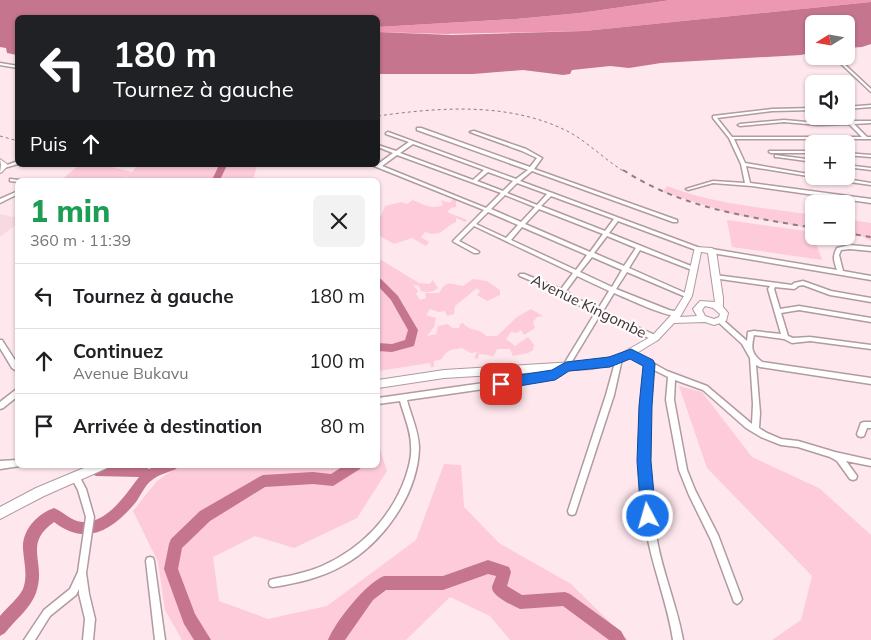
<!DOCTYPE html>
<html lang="fr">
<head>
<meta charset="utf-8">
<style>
  :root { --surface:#fff; --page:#f2f2f2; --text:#202124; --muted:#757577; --line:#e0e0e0 }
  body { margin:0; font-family:Mulish,sans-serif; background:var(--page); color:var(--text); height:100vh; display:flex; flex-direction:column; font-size:19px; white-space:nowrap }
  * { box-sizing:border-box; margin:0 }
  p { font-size:16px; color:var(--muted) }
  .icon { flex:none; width:28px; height:28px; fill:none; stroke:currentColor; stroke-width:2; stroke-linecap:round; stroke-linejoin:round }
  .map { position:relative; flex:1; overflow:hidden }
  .drawer { position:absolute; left:15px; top:178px; width:365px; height:290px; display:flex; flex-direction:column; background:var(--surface); border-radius:8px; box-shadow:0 1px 4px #0004 }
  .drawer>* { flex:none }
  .guide { position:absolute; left:15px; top:15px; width:365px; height:152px; border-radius:8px; box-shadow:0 1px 4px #0004; background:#202124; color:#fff; overflow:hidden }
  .needle { width:32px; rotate:259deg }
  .controls { position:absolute; left:805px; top:15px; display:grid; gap:10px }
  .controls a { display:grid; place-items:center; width:50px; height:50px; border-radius:8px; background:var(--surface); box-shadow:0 1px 4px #0004; font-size:25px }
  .pin { position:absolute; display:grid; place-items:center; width:42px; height:42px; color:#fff; margin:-21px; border-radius:10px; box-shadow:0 2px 8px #0006 }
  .me { position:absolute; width:55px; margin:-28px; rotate:354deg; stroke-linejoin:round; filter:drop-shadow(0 0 4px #0008) }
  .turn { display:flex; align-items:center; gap:18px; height:105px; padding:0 15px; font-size:22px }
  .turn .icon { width:65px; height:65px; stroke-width:2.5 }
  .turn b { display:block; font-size:35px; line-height:42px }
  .then { display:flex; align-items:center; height:48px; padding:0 15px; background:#0003; gap:10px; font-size:19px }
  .round { display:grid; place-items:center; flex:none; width:52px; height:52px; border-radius:8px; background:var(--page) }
  .headline { display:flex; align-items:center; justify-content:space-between; height:85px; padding:0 15px }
  h1 { font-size:30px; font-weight:800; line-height:38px; color:#1e9e55 }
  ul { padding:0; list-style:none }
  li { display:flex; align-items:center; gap:15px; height:65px; padding:0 15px; border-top:1px solid var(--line) }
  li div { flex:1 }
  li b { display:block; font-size:19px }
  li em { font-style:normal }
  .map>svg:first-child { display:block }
</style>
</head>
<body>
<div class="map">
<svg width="871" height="640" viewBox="0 0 871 640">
  <rect width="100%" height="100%" fill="#fee7ed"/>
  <path fill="#f8d9e2" d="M0 214 18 218 17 224 0 237Z"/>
  <path fill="#fdcbd9" d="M79 165H103L132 172 138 165H257L253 180H125L128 176 123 180H61Z
    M667 186C714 204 764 208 814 215V229L732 214 663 192Z
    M451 196 460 200 456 201V207L451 208 447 212 467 220 465 222 456 218V222C442 228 442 238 425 232L421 237 429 242 426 246 412 238 394 244 378 235V216H381L385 206 401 202 407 204 413 200C422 204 432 210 443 205L441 200 450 203 453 199Z
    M846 219 871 223V241L858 234 856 236 846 234Z
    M727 220 812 232 822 260 732 247Z
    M378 258 419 283 430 284 433 280 438 288C434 292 426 293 421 291L419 286 413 285 418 291 416 294 420 300 426 298 425 293H439C447 279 450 284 463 286L473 279 487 281 500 290V295L487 301 477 295 480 291 477 288 455 306 454 314 447 316 445 311 439 312 430 309 426 315 436 318 434 327 427 336 436 334 438 326 448 324 452 328H459L460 324 463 323C470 332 480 328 486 336H497L517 317 531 309 543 316 537 317 533 322 535 328 524 335 521 330 517 333 511 332 506 339 515 346 528 337 534 345 533 350 528 353 513 356 510 349H497L494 356 479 354 478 359 474 358 477 352 471 353 462 348C454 349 445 350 442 359L434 361V367H431L430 363 378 371Z
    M679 386 702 392 752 457 819 488 871 535V640H772L801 620 812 576 707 468Z
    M378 443 387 471 357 518 294 548 255 536 213 557 219 601 268 619 327 606 416 540 444 464 461 465 464 507 499 543 571 584 628 640H510L490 616 450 597 406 640H182L165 610 158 562 133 511 157 481 180 465H378Z"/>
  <path fill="#ec98b2" d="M671 0H871V2L584 31 447 34 378 32V27L516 19 580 13Z"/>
  <path fill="#c6758f" d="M0 0H671L580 13 516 19 378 27V18H18L17 55 7 53 6 48 0 47Z
    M871 2V44L862 47 846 48V24H814V52L801 55 661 63 629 68 610 66 572 70 570 74 563 75 523 70 473 74H378V32L452 35 584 31Z"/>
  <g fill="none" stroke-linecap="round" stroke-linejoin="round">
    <path fill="#c6758f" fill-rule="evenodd" d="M219 165H227L220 180H212Z
      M378 278 381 279 398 296 418 330 414 346 392 352 378 351V343L392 344 405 340 408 330 391 300 378 286Z
      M87 465H143L149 469 158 465H178L176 469C169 472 158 475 152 480 145 485 141 495 136 502 113 530 86 547 54 522 22 545 47 561 36 593 30 609 15 620 5 633L0 636V616C7 607 18 599 23 589 28 576 24 563 23 549 22 530 37 514 54 508 64 512 71 521 82 522 107 524 126 494 139 477L96 476 92 474Z
      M345 465H362L360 469 333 486 313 484 265 487 210 521 182 548 178 569 195 614 211 640H194L184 624 164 569 169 544 171 539 200 511 259 477 263 475 313 472 331 474Z
      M488 560 509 567 511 572 507 586 522 595 565 592 570 594 621 631 626 640H609L563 606 520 609C513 606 492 596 492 588 492 585 495 580 496 576L488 574 443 590H386L373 600 345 640H328C336 621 365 584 384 576H443Z"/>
    <g stroke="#b09ba1" stroke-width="3">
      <path id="street" d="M840 60 871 89V92L839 62 838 61Z
        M0 63 18 66V68L0 65Z
        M871 105V107L846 109V107Z
        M814 108V110L772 111 717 118 732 137H862L849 124 818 125 784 122 740 126 738 125 740 124 784 120 818 123 847 122 841 116H846L851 121H871V123L854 124 867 137H871V139H734L745 163 814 175V176H828L871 183V185L814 177 746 166 750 183 871 199V203L752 186 713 183 688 190 686 189 713 181 745 183 741 164 729 138 713 118V116L772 109Z
        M417 128H421L530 167 537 158 522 151 470 132 474 131 526 149 542 158 534 169 677 220V222H673L532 171 520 181 700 248 701 249 700 250H696L618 221 609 233 696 268 697 269 696 270H692L640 250 629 268 690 295 691 296 688 298 686 297 627 272 616 289 669 310 679 312 680 314 679 316C665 317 629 299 614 293L603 311 657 336 658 338 657 340H653L600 315 568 368 561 375 540 381 407 400C411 416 419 432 419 448 418 495 382 544 342 566 321 578 297 583 273 587L270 586 269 583 270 580C276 578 282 577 289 576 300 573 311 571 322 566 361 549 392 517 406 476 409 467 412 456 411 446 411 430 404 416 400 401L378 404V398L540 375 557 371 564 364 595 313 574 303 560 293 520 276 519 275 520 274H524L561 289 573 273 474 226 459 241 478 251 479 252 478 253H474L454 242 453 241 484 210 374 166V165H378V164L393 153 378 147V145L396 151 409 142 386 134V133L388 132 516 179 528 170 417 130ZM413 144 484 170 473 180 400 153ZM397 155 501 193 486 208 382 166ZM488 172 513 181 503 191 477 181ZM517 183 547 194 537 205 507 193ZM505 195 535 207 521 222 491 209ZM551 196 614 219 605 231 541 206ZM539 209 603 234 590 252 525 224ZM488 212 518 225 506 238 476 224ZM522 227 587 255 576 270 511 240ZM607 236 636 248 624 266 594 253ZM592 257 622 270 612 287 580 272ZM577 276 609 291 598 309 578 299 566 291Z
        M769 151H814V153H771L769 152Z
        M846 153 871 155V157L846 155Z
        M775 155 814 160V162L777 157H775Z
        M18 161V164L4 168 2 167Z
        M846 165 871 168V170L846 167Z
        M10 179 20 180H18V182L10 181Z
        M18 191V194L0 203V199Z
        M850 245 871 247V251L850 249 841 250 839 255 843 271 871 276V280L712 253 709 251 712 249 837 270C834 261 832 257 837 248Z
        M715 275 792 285 794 283 803 281 831 291 871 298V302L830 295 803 285 798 286 796 288 794 289 775 287 774 289 780 309 799 306 871 318V322L799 310 781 313 788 336 793 338 810 337 871 345V349L810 341 792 343 784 339 754 335C751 348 751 353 762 362L871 378V384L760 367 756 365 760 413 759 428 767 433 781 439 798 441 835 452 871 460V466L846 461 857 476 856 479 853 480 850 479 837 461 830 457 798 447 781 445 761 437 746 428 703 390 675 380 674 400 687 470 695 490 718 535 742 599 740 602 737 604 734 602 711 540 689 495 679 470 666 400 668 377 652 369C647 426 645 483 657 540 663 574 677 606 683 640H673C668 606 655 574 648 540 637 482 640 424 646 365L629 356 628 354 629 352H633L667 371 707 386 752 424 753 404 750 358 742 344 717 321 720 319H722L747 341 748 332 754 331 781 334 768 289 770 286 713 278 712 277 713 276Z
        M0 340H2L18 365V372L12 368 0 348Z
        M619 356 621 357 622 359 614 395 576 511 575 514 572 515 569 514 568 511 606 395 616 359 617 357Z
        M18 388V396L3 408 0 409V402Z
        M864 422H871V428H867L864 436 861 437 858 436 857 434 861 423Z
        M17 460 18 465H20V466L0 469V461Z
        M75 473 78 474 86 489 94 517 86 573 89 594 95 619 93 640H83L85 619 79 594V589L76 595 50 616 35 640H24L44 610 70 589 78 572 86 517 78 490 71 477 72 474Z
        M150 557 153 558 154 561 165 640H155L146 561 147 558Z"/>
    </g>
    <g stroke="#b09ba1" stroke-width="2">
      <path id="secondary" d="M0 159 8 165 2 172 0 173 1 165Z
        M695 247 712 248 716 251 723 298V307L728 313 726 321 714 325 705 322 674 323 658 340 622 362 592 369 444 378 378 388V380L444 370 592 361 617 356 652 336 674 312 684 296ZM701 252 708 253 715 302 700 301 693 309 697 316 680 317 692 296ZM705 306 713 308 720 314 719 317 714 319 705 316 702 310Z
        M91 465H108L107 468 44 496 0 519V507L36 488Z"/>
    </g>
    <use href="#street" fill="#fff" fill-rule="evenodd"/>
    <use href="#secondary" fill="#fff" fill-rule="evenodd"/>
    <path stroke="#8d7e82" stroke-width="1" stroke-dasharray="3 3" stroke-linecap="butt" d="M378 116C441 107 511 102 569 132 589 143 605 160 625 172
      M0 136 18 141"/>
    <path stroke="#8d7e82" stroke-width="2" stroke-dasharray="5 5" stroke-linecap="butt" d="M623 170C684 209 745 216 814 228
      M846 233 871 237"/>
  </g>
  <path fill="#1a73e8" stroke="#114b97" d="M631 349 653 360 655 364 652 406 651 461 656 516 653 521 648 523 643 521 641 516 637 461 639 406 643 366 630 359 610 367 569 371 555 380 501 389 496 387 494 384 496 380 501 378 552 370 566 362 609 357Z"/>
  <g text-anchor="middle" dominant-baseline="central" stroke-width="4.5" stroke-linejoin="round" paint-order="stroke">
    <g font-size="15" fill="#3b3335" stroke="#fffafb">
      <text transform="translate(589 306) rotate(26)">Avenue Kingombe</text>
    </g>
  </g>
</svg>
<div class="controls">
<a><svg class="needle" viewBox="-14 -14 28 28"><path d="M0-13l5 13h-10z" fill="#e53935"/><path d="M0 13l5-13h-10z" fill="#757577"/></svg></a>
<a><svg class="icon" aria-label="sound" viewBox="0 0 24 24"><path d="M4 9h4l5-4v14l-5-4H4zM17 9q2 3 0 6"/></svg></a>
<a>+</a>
<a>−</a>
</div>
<div class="pin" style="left:501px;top:384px;background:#d93025"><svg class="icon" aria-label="arrive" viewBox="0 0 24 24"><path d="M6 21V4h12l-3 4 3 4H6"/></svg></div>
<svg class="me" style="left:648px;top:516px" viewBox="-20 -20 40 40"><circle r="17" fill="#1a73e8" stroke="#fff" stroke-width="3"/><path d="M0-11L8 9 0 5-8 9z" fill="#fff"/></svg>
<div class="guide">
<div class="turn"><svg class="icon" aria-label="left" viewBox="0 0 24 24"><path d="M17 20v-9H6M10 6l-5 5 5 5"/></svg><div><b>180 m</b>Tournez à gauche</div></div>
<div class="then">Puis<svg class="icon" aria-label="ahead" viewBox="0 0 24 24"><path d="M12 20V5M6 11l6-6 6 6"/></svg></div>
</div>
<section class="drawer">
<div class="headline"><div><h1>1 min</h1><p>360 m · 11:39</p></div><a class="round"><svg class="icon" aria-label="close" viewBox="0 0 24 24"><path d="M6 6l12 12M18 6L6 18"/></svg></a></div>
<ul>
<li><svg class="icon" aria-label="left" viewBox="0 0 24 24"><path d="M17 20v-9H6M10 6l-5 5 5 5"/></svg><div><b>Tournez à gauche</b></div><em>180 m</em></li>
<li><svg class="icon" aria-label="ahead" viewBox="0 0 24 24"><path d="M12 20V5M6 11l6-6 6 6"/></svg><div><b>Continuez</b><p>Avenue Bukavu</p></div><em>100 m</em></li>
<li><svg class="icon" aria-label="arrive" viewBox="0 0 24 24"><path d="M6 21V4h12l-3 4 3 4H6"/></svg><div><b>Arrivée à destination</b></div><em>80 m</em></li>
</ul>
</section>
</div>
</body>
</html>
